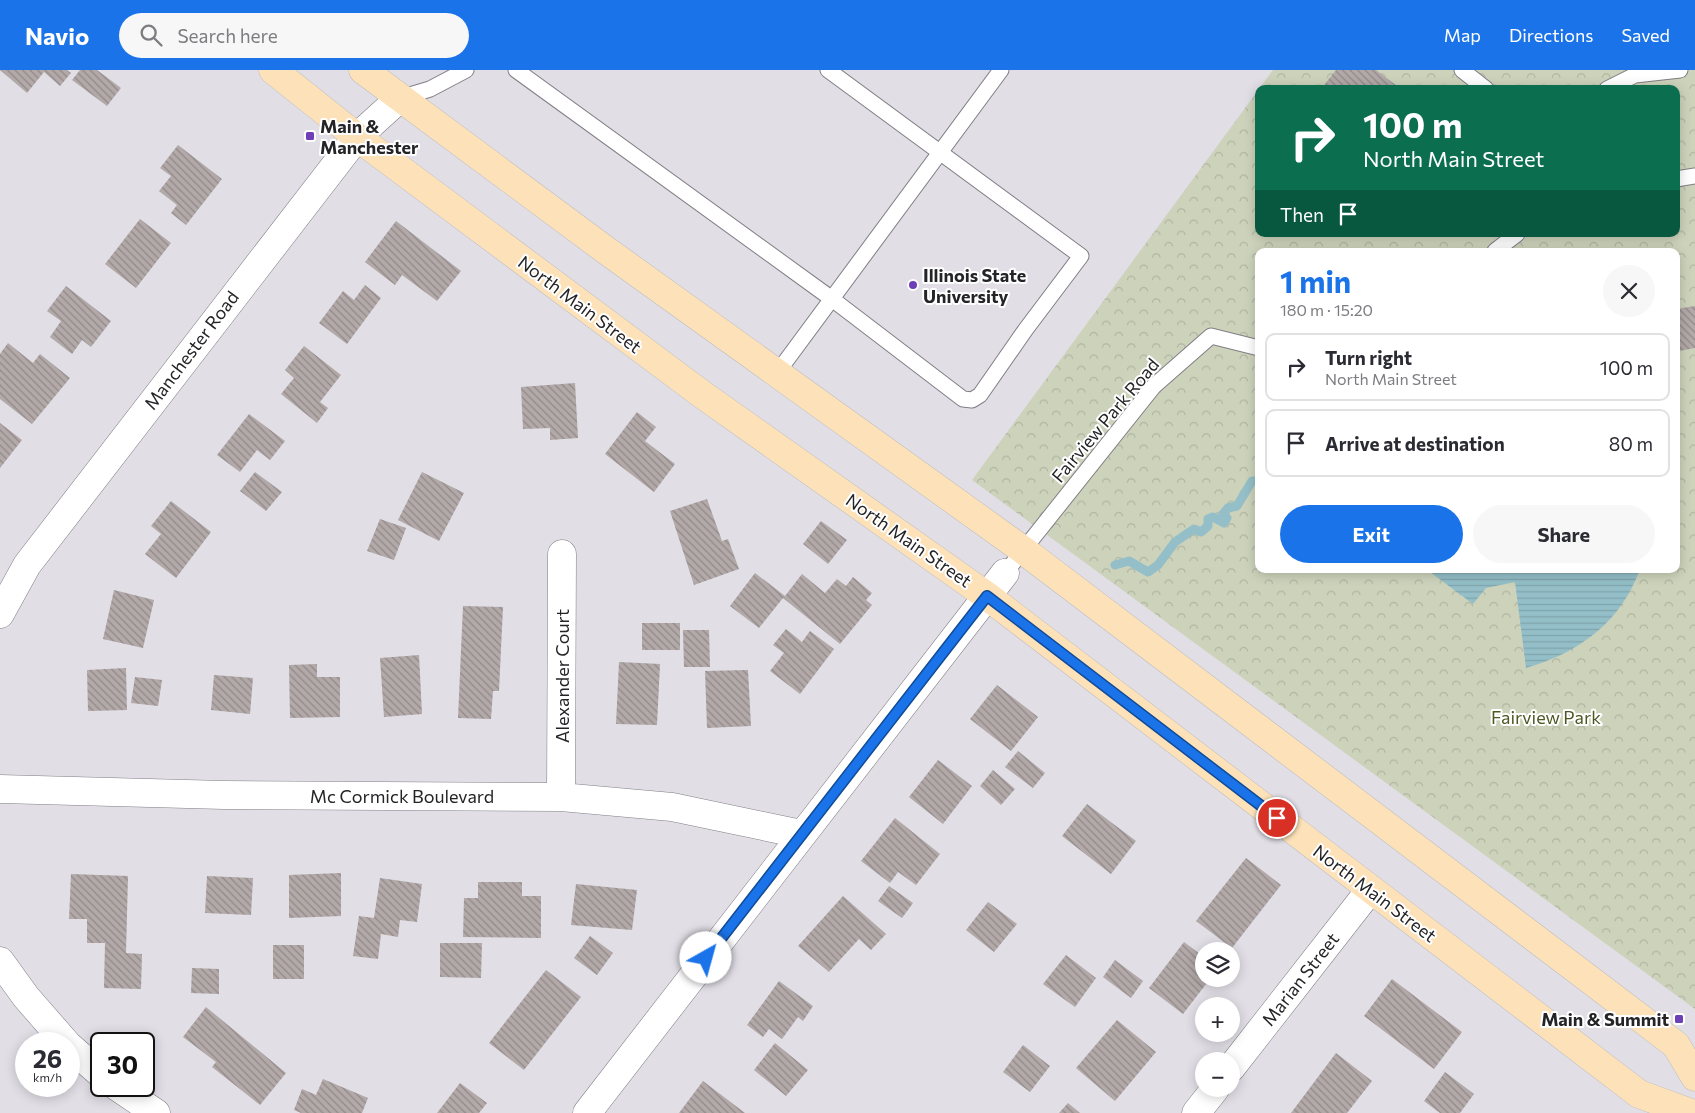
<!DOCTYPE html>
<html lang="en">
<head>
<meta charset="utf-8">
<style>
  :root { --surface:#fff; --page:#f7f7f7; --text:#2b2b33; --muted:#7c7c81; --line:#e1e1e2; --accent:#1a73e8 }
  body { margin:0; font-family:Commissioner,sans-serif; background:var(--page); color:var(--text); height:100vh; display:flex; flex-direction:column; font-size:19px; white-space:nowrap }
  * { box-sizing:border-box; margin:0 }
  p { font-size:16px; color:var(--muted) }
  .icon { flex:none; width:28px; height:28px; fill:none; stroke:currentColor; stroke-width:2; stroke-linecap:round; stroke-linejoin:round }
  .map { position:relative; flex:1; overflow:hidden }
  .panel { position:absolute; left:1255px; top:178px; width:425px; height:325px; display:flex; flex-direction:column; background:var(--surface); border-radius:10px; box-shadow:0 2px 12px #0003 }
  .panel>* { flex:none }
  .guide { position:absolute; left:1255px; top:15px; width:425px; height:152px; border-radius:10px; box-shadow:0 2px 12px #0003; background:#0b6e4f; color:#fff; overflow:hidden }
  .buttons { position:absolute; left:1195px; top:872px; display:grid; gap:10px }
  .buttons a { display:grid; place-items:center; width:45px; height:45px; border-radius:50%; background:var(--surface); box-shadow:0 2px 12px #0003; font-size:25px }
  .speed { position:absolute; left:15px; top:962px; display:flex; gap:10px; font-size:25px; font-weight:700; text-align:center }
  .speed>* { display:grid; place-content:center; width:65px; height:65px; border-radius:50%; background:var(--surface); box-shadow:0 2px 12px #0003; line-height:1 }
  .speed small { font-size:12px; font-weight:400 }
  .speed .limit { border:2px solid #111; border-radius:8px; background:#fff; color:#111 }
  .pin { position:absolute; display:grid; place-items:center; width:42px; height:42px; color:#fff; margin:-21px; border:2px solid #fff; border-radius:50%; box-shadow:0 1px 5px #0007 }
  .me { position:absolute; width:55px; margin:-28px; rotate:38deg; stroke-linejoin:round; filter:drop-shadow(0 0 4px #0008) }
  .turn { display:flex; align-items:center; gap:18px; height:105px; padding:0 25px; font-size:22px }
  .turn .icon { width:65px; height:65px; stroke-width:2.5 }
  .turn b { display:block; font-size:35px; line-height:42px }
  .then { display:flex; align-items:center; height:48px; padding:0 25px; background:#0003; gap:10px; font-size:19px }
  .round { display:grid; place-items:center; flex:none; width:52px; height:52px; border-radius:26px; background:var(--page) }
  .overview { display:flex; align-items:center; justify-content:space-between; height:85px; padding:0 25px }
  h1 { font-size:30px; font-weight:700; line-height:38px; color:var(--accent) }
  .cta { display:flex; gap:10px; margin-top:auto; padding:10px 25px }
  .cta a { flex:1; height:58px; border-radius:30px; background:var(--accent); color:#fff; font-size:20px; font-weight:700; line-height:58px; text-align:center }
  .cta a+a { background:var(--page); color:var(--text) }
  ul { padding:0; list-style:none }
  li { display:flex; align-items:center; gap:15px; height:68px; margin:0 10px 8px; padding:0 15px; border:2px solid var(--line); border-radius:10px }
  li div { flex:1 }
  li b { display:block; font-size:19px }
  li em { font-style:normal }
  header { display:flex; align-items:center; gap:30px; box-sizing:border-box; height:70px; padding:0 25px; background:var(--accent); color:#fff }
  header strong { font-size:24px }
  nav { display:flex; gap:28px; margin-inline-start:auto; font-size:18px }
  .search { width:350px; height:45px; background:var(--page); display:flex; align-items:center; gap:12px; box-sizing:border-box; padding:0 18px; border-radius:28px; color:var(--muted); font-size:19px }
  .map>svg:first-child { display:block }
</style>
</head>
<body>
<header>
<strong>Navio</strong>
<div class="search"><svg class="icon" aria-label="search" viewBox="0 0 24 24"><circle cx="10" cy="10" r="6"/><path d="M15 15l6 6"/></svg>Search here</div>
<nav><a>Map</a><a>Directions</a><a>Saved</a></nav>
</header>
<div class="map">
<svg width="1695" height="1043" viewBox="0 0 1695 1043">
  <defs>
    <pattern id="park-crowns" width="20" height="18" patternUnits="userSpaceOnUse" patternTransform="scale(1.25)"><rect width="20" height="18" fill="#cdd3bb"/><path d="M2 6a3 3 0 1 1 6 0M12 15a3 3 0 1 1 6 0" fill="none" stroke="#b0b5a1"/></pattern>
    <pattern id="water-rules" width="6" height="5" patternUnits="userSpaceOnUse" patternTransform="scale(1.25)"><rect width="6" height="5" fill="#94bfc8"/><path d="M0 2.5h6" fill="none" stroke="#7fa4ac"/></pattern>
    <pattern id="building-back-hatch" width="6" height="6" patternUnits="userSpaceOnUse" patternTransform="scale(1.25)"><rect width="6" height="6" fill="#b2a9a8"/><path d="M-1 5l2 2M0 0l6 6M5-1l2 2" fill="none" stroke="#918989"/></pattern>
  </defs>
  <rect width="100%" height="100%" fill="#e1dee6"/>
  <path fill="url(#park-crowns)" fill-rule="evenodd" d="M1273 0H1695V939L972 410 1259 19V164H1676V19H1259ZM1259 181H1676V499H1259Z"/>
  <path fill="url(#water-rules)" d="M1426 499H1640C1621 552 1579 583 1526 598L1515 512 1486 518 1473 534Z"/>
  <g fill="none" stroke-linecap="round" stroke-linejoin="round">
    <path stroke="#94bfc8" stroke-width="9" d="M1115 495 1129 491 1148 502 1158 495 1175 472 1194 459 1201 462 1208 456V449L1213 447 1224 453 1227 448 1223 444 1228 438 1237 436 1252 411H1259"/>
  </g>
  <path fill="url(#building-back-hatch)" d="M0 0H67L71 3 60 16 44 2 27 23Z
    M80 0H97L121 18 107 36 72 10Z
    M1336 0H1376L1401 19H1321Z
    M178 75 222 109 186 155 171 143 177 135 159 121 171 106 160 98Z
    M140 149 171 173 136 218 105 194Z
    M396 151 461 201 437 231 402 205 395 215 365 192Z
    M365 215 381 228 347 274 319 253 343 221 354 230Z
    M66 216 111 251 91 277 82 270 72 284 50 267 61 251 47 241Z
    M1695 236V278L1679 281 1680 288 1676 289V239Z
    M8 273 33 293 40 284 70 308 32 354 0 329V284Z
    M304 276 341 305 320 332 328 338 317 353 281 324 294 308 285 300Z
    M575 313 578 368 550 370V358L523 359 521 317Z
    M637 342 656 357 645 371 675 394 654 422 605 384Z
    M249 344 285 371 270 390 257 380 240 402 217 385Z
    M0 353 22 370 0 398Z
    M255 402 282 422 266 441 240 421Z
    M422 402 464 423 439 471 398 450Z
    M707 429 722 471 728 469 739 499 694 515 670 441Z
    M171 431 211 462 176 508 145 484 161 464 151 456Z
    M380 449 406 458 394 490 367 481Z
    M821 451 847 470 828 494 803 474Z
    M755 503 785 526 802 504 825 523 837 509 846 516 853 507 872 523 866 530 872 535 840 574 783 528 759 558 730 536Z
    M114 520 154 530 143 578 103 569Z
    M463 536 503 537 499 621H493L491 649 458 648Z
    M642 553H680V580H642Z
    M786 559 802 572 810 561 834 579 800 624 770 601 784 583 773 575Z
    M683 560H709L710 597H684Z
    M419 585 422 644 384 647 380 588Z
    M619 592 660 594 657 655 616 654Z
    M317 594V607H340V647L290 648 289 595Z
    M126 598 127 640 88 641 87 600Z
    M748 600 751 656 707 658 705 601Z
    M214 605 253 608 250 644 211 640Z
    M135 607 162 610 158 636 131 633Z
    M997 615 1038 647 1011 681 970 649Z
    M1018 681 1045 703 1033 718 1005 697Z
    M938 690 972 716 943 754 909 727Z
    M993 700 1015 719 1001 735 980 716Z
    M1087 734 1136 771 1111 804 1062 766Z
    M895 748 940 784 916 815 898 802 890 813 861 791Z
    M1246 788 1281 815 1232 878 1196 851Z
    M341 803V846L289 848V805Z
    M71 804 128 806 126 883 142 884 141 919 104 918 105 873H87V849H69Z
    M207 806 253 808 251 845 205 843Z
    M380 808 422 814 417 852 400 850 398 867 381 864 378 889 353 886 359 846 374 848Z
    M478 812H522V826H541V868L463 867 464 828H478Z
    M576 814 637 820 632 860 571 855Z
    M889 816 913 833 902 848 878 831Z
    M843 826 886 864 871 880 859 869 829 902 798 876Z
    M988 832 1017 854 994 882 966 860Z
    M590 866 613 883 597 905 574 888Z
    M1184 872 1204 887V909H1210L1183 944 1149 918Z
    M440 873H482L481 908 440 907Z
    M273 875H304V909H273Z
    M1066 885 1096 908 1075 937 1043 914Z
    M1115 890 1143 911 1131 928 1103 907Z
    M192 898 219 899V924L191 923Z
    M546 900 581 927 524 1000 489 973Z
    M1392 909 1462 962 1434 999 1364 946Z
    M779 911 813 936 803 951 798 947 782 969 769 959 763 967 747 955Z
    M206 937 286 1003 260 1035 212 997 216 992 183 967Z
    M1117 950 1156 982 1115 1031 1076 998Z
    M775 973 808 1000 786 1026 754 1000Z
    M1023 975 1050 996 1030 1022 1003 1002Z
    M1336 983 1372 1011 1347 1043H1291Z
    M1445 1002 1474 1024 1460 1043H1440L1424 1031Z
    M323 1009 368 1028 362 1043H301L294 1040 302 1019 316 1025Z
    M703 1011 745 1043H679Z
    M460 1013 487 1033 479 1043H437Z
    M1068 1033 1080 1043H1059Z"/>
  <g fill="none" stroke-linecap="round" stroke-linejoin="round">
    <g stroke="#817e85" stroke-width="17">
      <path id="lane" d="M516 0 832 229 963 329 972 330 980 325 1026 259 1081 186 828 0
        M1462 0 1486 19
        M1607 19 1635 5 1680 0
        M400 28 430 19 466 0
        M1676 109 1695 106
        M1495 181 1517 164
        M777 303 1001 0
        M1005 503 1154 316 1211 266 1259 278"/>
    </g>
    <g stroke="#817e85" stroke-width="29">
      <path id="street" d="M0 544 27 495 357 67 400 28
        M0 719 224 725 561 727 672 737 801 764
        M561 727 562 484
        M0 891 26 927 67 974
        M69 976 101 1004
        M1231 998 1370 820
        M116 1016 156 1043
        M587 1043 1005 503
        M1196 1043 1215 1019"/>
    </g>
    <g stroke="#bdbdbe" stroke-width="29">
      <path id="primary" d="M273 0 357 67 703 325 987 526 1639 1024 1691 1043
        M363 0 607 181 1023 480 1676 975 1695 1007"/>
    </g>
    <use href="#lane" stroke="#fff" stroke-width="15"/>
    <use href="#street" stroke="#fff" stroke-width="28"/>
    <use href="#primary" stroke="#fde2b9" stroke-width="28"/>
  </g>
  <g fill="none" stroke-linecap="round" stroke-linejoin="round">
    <g stroke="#114b97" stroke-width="12">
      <path id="route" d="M706 888 987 526 1277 748"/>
    </g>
    <use href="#route" stroke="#1a73e8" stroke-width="9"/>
  </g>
  <g fill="#6d40b8" stroke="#fff" stroke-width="2">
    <rect x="305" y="61" width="10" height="10" rx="2.5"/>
    <circle cx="913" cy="215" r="5"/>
    <rect x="1674" y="944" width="10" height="10" rx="2.5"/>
  </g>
  <g text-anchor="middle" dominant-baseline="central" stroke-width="4" stroke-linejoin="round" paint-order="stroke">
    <g font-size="18" font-weight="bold" fill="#242326" stroke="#fff" text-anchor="start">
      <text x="320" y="56">Main &amp;<tspan x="320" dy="21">Manchester</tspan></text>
      <text x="923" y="205">Illinois State<tspan x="923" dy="21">University</tspan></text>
      <text x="1669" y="949" text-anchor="end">Main &amp; Summit</text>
    </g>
    <g font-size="18" fill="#242326" stroke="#fff">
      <text transform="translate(580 234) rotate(37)">North Main Street</text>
      <text transform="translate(191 280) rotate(-53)">Manchester Road</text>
      <text transform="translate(1105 350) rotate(-50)">Fairview Park Road</text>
      <text transform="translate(909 470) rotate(35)">North Main Street</text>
      <text transform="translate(562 606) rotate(-90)">Alexander Court</text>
      <text x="402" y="726">Mc Cormick Boulevard</text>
      <text transform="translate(1375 823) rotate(37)">North Main Street</text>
      <text transform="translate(1300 909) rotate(-52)">Marian Street</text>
    </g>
    <g font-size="18" fill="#4e5722" stroke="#fff">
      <text x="1546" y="647">Fairview Park</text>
    </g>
  </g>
</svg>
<div class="buttons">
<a><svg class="icon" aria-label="layers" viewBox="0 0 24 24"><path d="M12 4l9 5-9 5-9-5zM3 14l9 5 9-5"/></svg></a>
<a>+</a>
<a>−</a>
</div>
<div class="speed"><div>26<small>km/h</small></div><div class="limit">30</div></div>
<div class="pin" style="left:1277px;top:748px;background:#d93025"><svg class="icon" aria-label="arrive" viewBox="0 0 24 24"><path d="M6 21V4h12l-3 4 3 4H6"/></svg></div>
<svg class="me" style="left:706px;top:888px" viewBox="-20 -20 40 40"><circle r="19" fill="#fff"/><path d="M0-13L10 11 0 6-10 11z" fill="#1a73e8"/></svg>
<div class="guide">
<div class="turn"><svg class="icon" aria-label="right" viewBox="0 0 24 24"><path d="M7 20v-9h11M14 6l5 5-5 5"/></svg><div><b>100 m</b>North Main Street</div></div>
<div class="then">Then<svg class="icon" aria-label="arrive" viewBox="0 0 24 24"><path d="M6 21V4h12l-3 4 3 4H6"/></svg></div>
</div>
<section class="panel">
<div class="overview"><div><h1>1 min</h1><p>180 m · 15:20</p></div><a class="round"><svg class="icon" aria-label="close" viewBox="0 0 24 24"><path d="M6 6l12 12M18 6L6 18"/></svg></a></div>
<ul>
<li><svg class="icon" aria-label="right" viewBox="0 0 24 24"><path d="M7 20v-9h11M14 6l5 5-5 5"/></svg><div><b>Turn right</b><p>North Main Street</p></div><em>100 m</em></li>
<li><svg class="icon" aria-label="arrive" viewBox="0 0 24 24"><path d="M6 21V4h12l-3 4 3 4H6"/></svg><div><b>Arrive at destination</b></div><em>80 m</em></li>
</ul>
<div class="cta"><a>Exit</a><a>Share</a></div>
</section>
</div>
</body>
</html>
